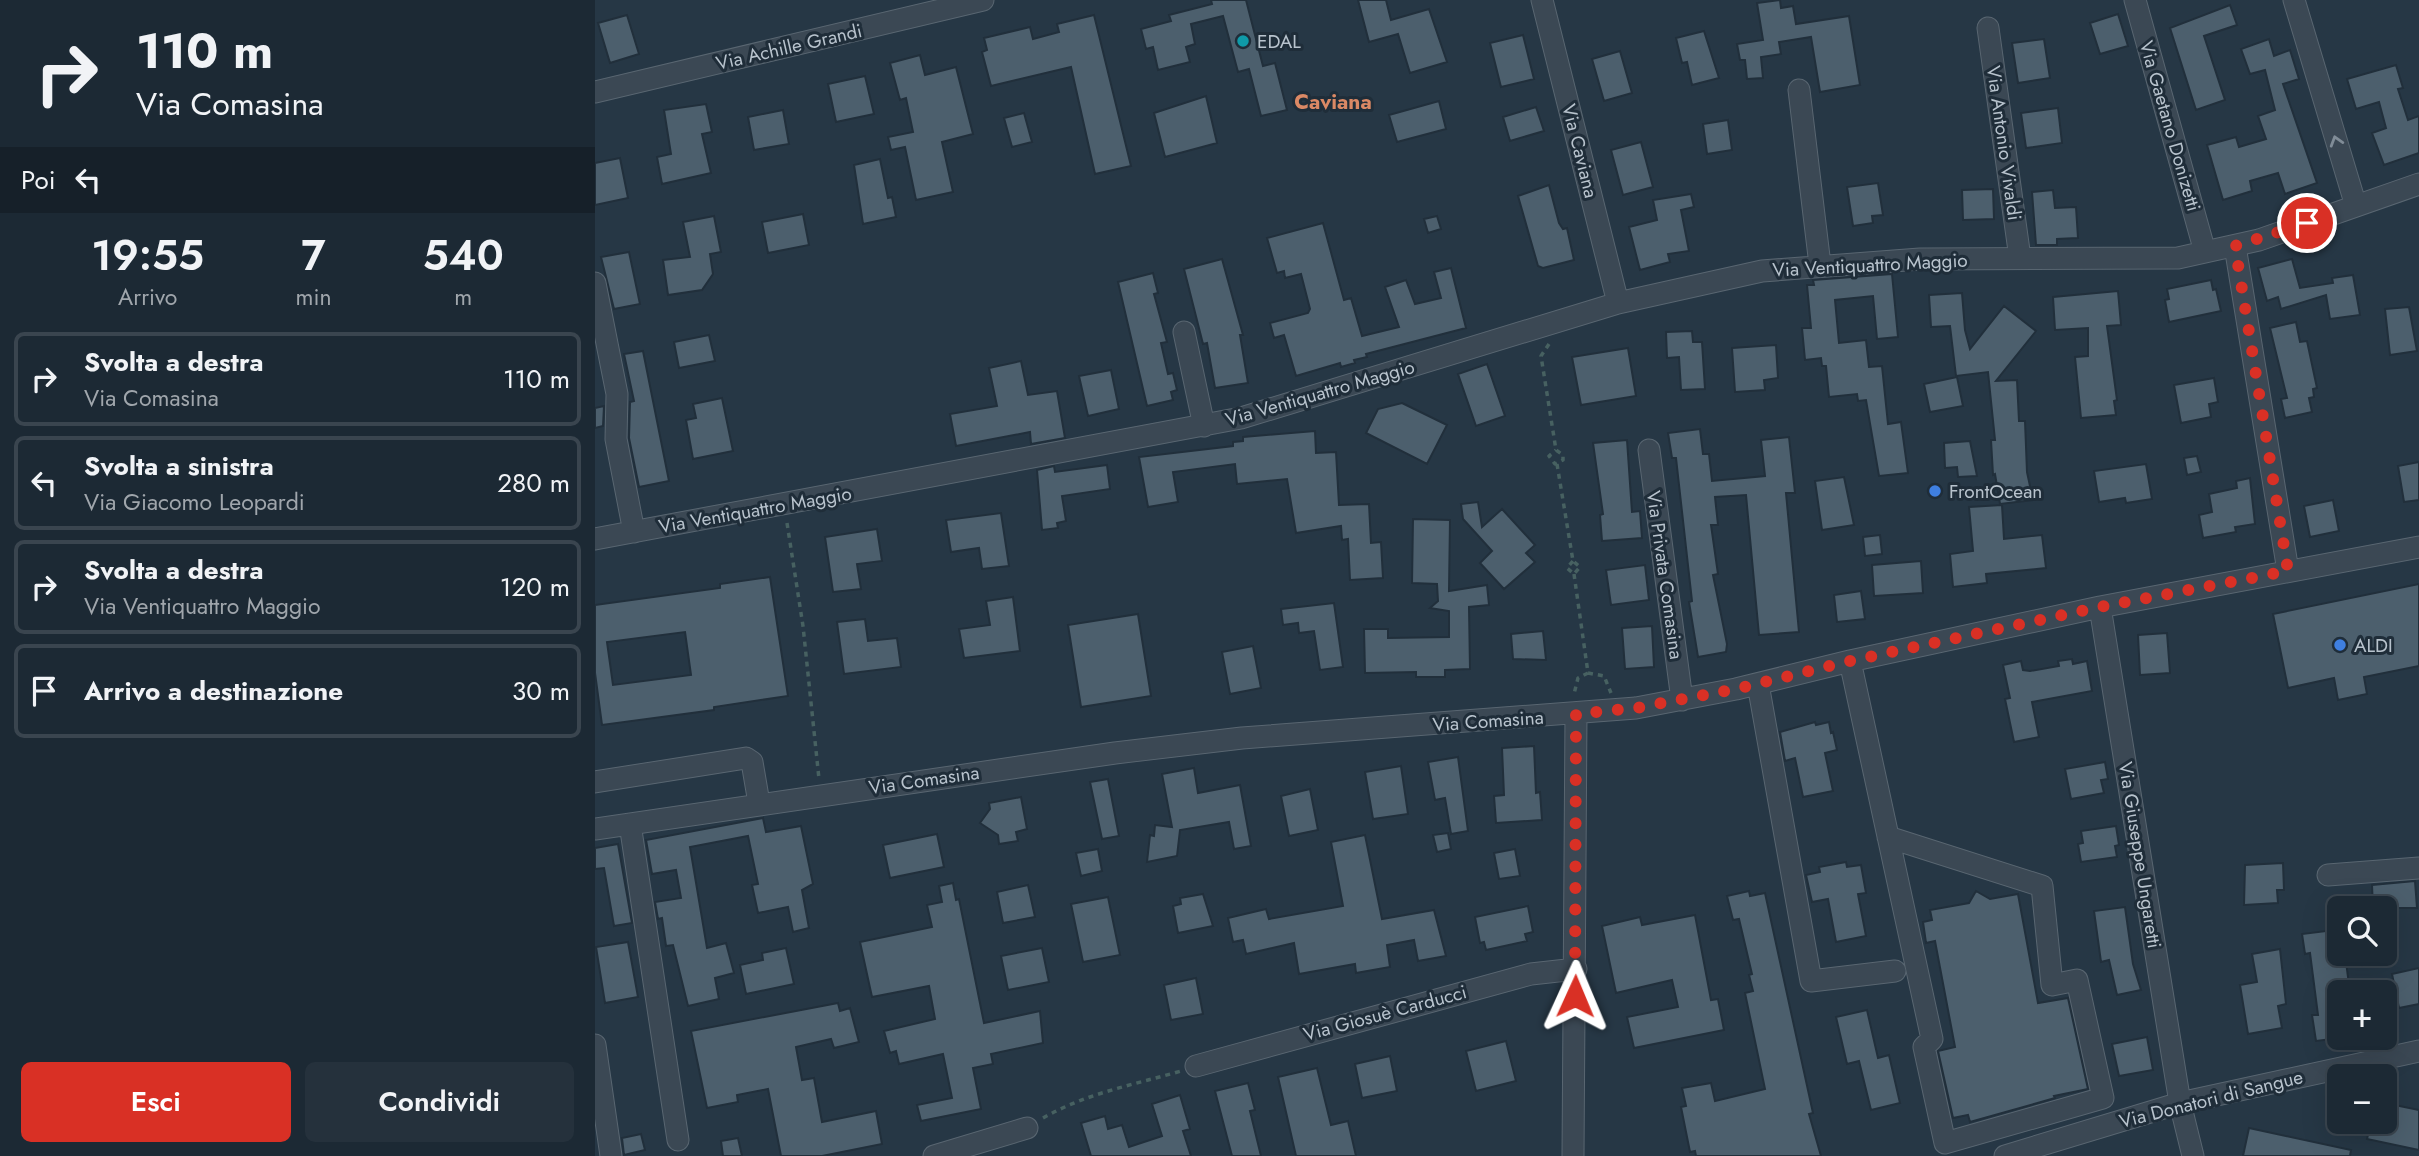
<!DOCTYPE html>
<html lang="it">
<head>
<meta charset="utf-8">
<style>
  :root { --surface:#1c2934; --page:#25313c; --text:#f1f3f6; --muted:#a0a6ac; --line:#3a454f; --accent:#d93025 }
  body { margin:0; font-family:Jost,sans-serif; background:var(--page); color:var(--text); height:100vh; display:flex; flex-direction:column; font-size:26px; white-space:nowrap }
  * { box-sizing:border-box; margin:0 }
  p { font-size:23px; color:var(--muted) }
  .icon { flex:none; width:38px; height:38px; fill:none; stroke:currentColor; stroke-width:2; stroke-linecap:round; stroke-linejoin:round }
  .map { position:relative; flex:1; overflow:hidden }
  .sheet { display:flex; flex-direction:column; background:var(--surface); width:595px }
  .sheet>* { flex:none }
  .top-card { background:#1c2934; color:var(--text); overflow:hidden }
  .buttons { position:absolute; left:1732px; top:896px; display:grid; gap:14px }
  .buttons a { display:grid; place-items:center; width:70px; height:70px; border-radius:10px; background:var(--surface); box-shadow:0 7px 28px #0002,0 0 0 2px var(--line); font-size:35px }
  .pin { position:absolute; display:grid; place-items:center; width:60px; height:60px; color:#fff; margin:-30px; border:4px solid #fff; border-radius:50%; box-shadow:0 2px 7px #0007 }
  .me { position:absolute; width:77px; margin:-38px; rotate:1deg; stroke-linejoin:round; filter:drop-shadow(0 0 5px #0008) }
  .turn { display:flex; align-items:center; gap:24px; height:147px; padding:0 21px; font-size:32px }
  .turn .icon { width:91px; height:91px; stroke-width:2.5 }
  .turn b { display:block; font-size:49px; line-height:60px }
  .then { display:flex; align-items:center; height:66px; padding:0 21px; background:#0003; gap:14px; font-size:26px }
  .eta { display:flex; justify-content:space-evenly; align-items:center; height:119px; text-align:center }
  .eta b { font-size:42px; font-weight:600; line-height:49px }
  .primary-button { display:flex; gap:14px; margin-top:auto; padding:14px 21px }
  .primary-button a { flex:1; height:80px; border-radius:10px; background:var(--accent); color:#fff; font-size:28px; font-weight:600; line-height:80px; text-align:center }
  .primary-button a+a { background:var(--page); color:var(--text) }
  ul { padding:0; list-style:none }
  li { display:flex; align-items:center; gap:21px; height:94px; margin:0 14px 10px; padding:0 7px; border:4px solid var(--line); border-radius:10px }
  li div { flex:1 }
  li b { display:block; font-size:26px }
  li em { font-style:normal }
  main { display:flex; flex:1; min-height:0 }
  .map>svg:first-child { display:block }
</style>
</head>
<body>
<main>
<section class="sheet">
<div class="top-card">
<div class="turn"><svg class="icon" aria-label="right" viewBox="0 0 24 24"><path d="M7 20v-9h11M14 6l5 5-5 5"/></svg><div><b>110 m</b>Via Comasina</div></div>
<div class="then">Poi<svg class="icon" aria-label="left" viewBox="0 0 24 24"><path d="M17 20v-9H6M10 6l-5 5 5 5"/></svg></div>
</div>
<div class="eta">
<div><b>19:55</b><p>Arrivo</p></div>
<div><b>7</b><p>min</p></div>
<div><b>540</b><p>m</p></div>
</div>
<ul>
<li><svg class="icon" aria-label="right" viewBox="0 0 24 24"><path d="M7 20v-9h11M14 6l5 5-5 5"/></svg><div><b>Svolta a destra</b><p>Via Comasina</p></div><em>110 m</em></li>
<li><svg class="icon" aria-label="left" viewBox="0 0 24 24"><path d="M17 20v-9H6M10 6l-5 5 5 5"/></svg><div><b>Svolta a sinistra</b><p>Via Giacomo Leopardi</p></div><em>280 m</em></li>
<li><svg class="icon" aria-label="right" viewBox="0 0 24 24"><path d="M7 20v-9h11M14 6l5 5-5 5"/></svg><div><b>Svolta a destra</b><p>Via Ventiquattro Maggio</p></div><em>120 m</em></li>
<li><svg class="icon" aria-label="arrive" viewBox="0 0 24 24"><path d="M6 21V4h12l-3 4 3 4H6"/></svg><div><b>Arrivo a destinazione</b></div><em>30 m</em></li>
</ul>
<div class="primary-button"><a>Esci</a><a>Condividi</a></div>
</section>
<div class="map">
<svg width="1824" height="1156" viewBox="0 0 1824 1156">
  <rect width="100%" height="100%" fill="#263745"/>
  <path fill="#4c5f6d" stroke="#212f3b" stroke-width="2" fill-rule="evenodd" d="M616 0H651L668 66 680 63 692 110 666 116 654 69 643 72 628 16 596 24 600 44 591 47 595 62 563 70 558 47 551 49 546 29 576 21 574 15 617 4Z
    M763 0H791L796 20 834 9 852 62 815 73 803 34 774 42Z
    M1185 0 1186 8 1198 6 1201 24 1254 16 1265 85 1225 92 1216 37 1184 42 1186 54 1166 57 1168 78 1152 79 1150 60H1145L1142 44 1168 40 1162 3Z
    M1635 5 1642 25 1609 36 1630 100 1601 110 1575 28Z
    M1523 14 1533 46 1505 54 1495 23Z
    M32 15 44 54 15 63 3 23Z
    M499 15 536 166 500 174 476 67 396 86 387 52 392 50 389 38 435 27 438 39 464 32 462 24Z
    M1109 31 1124 78 1097 85 1092 62 1087 63 1081 38Z
    M928 35 939 79 906 87 895 43Z
    M1449 39 1455 78 1423 83 1417 43Z
    M1674 39 1679 56 1695 50 1704 79 1688 84 1722 183 1690 194 1683 173 1655 181 1657 191 1628 200 1612 145 1641 137 1644 147 1671 139 1663 116 1680 110 1670 70 1655 74 1646 49Z
    M1025 51 1037 93 1009 101 997 59Z
    M325 55 330 75 361 67 378 134 347 142 358 192 321 200 310 147 296 150 293 137 318 132 311 98 305 100 295 63Z
    M1801 65 1808 88 1803 89 1813 120 1824 116V153L1789 165 1777 133 1791 128 1784 102 1761 109 1752 79Z
    M270 76 279 114 241 122 233 84Z
    M611 96 622 143 570 157 559 113Z
    M844 101 851 129 802 142 794 115Z
    M111 104 117 132 107 134 116 173 67 184 62 157 76 154 69 110Z
    M941 107 949 131 915 141 908 117Z
    M1463 108 1467 143 1431 148 1426 113Z
    M188 110 194 144 159 150 153 117Z
    M429 113 437 142 417 147 409 118Z
    M1133 120 1137 150 1112 154 1108 124Z
    M1046 142 1058 187 1028 195 1016 150Z
    M25 158 33 198 0 205V163Z
    M285 159 293 198 297 197 301 217 268 224 259 165Z
    M1283 183 1288 215 1277 216 1278 223 1258 226 1252 187Z
    M954 185 964 223 968 229 972 228 979 260 948 268 943 266 923 196Z
    M1398 189 1399 219 1368 220 1367 190Z
    M1458 190 1460 208 1481 207 1483 238 1462 239V245H1441L1437 192Z
    M1096 194 1099 207 1086 210 1094 251 1073 254 1075 262 1045 270 1034 227 1062 220 1058 200Z
    M208 214 214 245 173 253 167 222Z
    M119 216 126 252 115 254 118 274 107 290 73 295 68 260 95 257 88 222Z
    M842 216 846 229 833 233 829 219Z
    M728 223 749 300 756 298 767 336 804 327 790 287 811 280 820 304 846 298 839 272 856 268 871 328 771 354 772 357 759 360 760 363 746 367 745 363 701 376 689 335 679 338 675 323 713 313 715 309 706 274 690 278 689 271 682 273 672 238Z
    M34 252 45 304 19 309 6 257Z
    M627 259 648 335H645L653 383 620 388 612 343 608 344 589 269Z
    M1697 259 1705 288 1738 283 1737 278 1758 275 1765 315 1735 319 1731 295 1686 309 1683 297 1672 301 1663 268Z
    M558 273 563 293 559 294 572 342 566 343 573 374 578 373 582 390 576 392 578 400 552 406 523 282Z
    M1297 274 1303 337 1282 339 1278 296 1240 300 1244 343 1271 340 1274 367 1287 366 1293 424 1306 422 1313 473 1284 476 1271 400 1263 401 1262 394 1234 397 1231 366H1227L1226 358 1210 360 1207 328H1216L1212 285H1219L1218 280Z
    M1616 280 1618 290 1621 289 1626 311 1574 322 1570 300 1574 299 1572 289Z
    M1523 291 1526 325 1512 326 1522 400 1519 401 1521 415 1486 418 1480 357 1493 356V328L1460 330 1458 297Z
    M1367 293 1370 330 1375 349 1409 306 1441 331 1401 381 1422 380 1424 421H1430L1432 472 1438 500 1405 504 1400 474 1398 475 1396 440H1400L1393 372 1361 376 1355 326 1336 327 1334 295Z
    M1814 307 1822 351 1795 355 1790 309Z
    M1701 322 1705 342 1712 341 1722 388 1718 389 1719 397 1714 398 1717 412 1690 418 1686 399 1692 398 1675 328Z
    M1097 331 1098 342H1107L1110 389 1086 390 1084 357 1072 358 1071 332Z
    M114 335 120 361 84 368 79 342Z
    M1181 345 1183 378 1169 380 1170 390 1140 392 1137 348Z
    M1033 348 1041 396 986 405 977 357Z
    M48 351 74 481 44 487 34 438 35 402 39 401 29 354Z
    M426 361 433 395 462 391 470 438 436 444 435 432 361 446 355 414 402 406 394 368Z
    M892 364 910 416 881 426 863 374Z
    M516 370 524 409 493 416 484 376Z
    M1362 377 1368 406 1335 412 1329 384Z
    M1619 378 1623 402 1614 404 1616 417 1586 423 1579 385Z
    M127 398 138 451 98 459 91 420 101 418 98 404Z
    M807 403 852 425 832 464 771 433 783 409Z
    M9 406 8 426 0 428V408Z
    M1105 429 1108 454H1114L1117 481 1170 476 1166 440 1194 437 1200 493H1191L1204 632 1164 635 1151 495 1120 497 1123 525H1116L1123 574 1118 575 1132 644 1131 652 1103 657 1094 602 1097 601 1081 458H1077L1073 433Z
    M720 431 721 453 741 452 744 505 774 504 776 543 786 542 788 578 755 580 753 539 747 540 746 526 701 533 692 479 642 484 640 464 578 472 583 502 553 507 544 457 638 446V442L648 441V437Z
    M1032 440 1037 512 1045 511 1047 538 1007 541 1005 515 1008 514 998 443Z
    M1375 441 1382 476 1363 477 1362 467 1350 468 1349 443Z
    M1602 456 1606 472 1592 475 1589 458Z
    M1824 462V500L1809 502 1803 466Z
    M1551 464 1557 499 1531 503 1530 498 1504 502 1499 471Z
    M512 465 515 489 467 496 471 521 462 523 463 528 447 530 442 470 459 466 460 472Z
    M1249 477 1259 525 1227 530 1220 481Z
    M1655 478 1660 524 1640 527 1641 532 1608 538 1604 515 1617 512 1614 494 1642 488 1641 481Z
    M1738 500 1744 531 1715 537 1709 506Z
    M883 502 887 527 907 509 940 545 931 553 940 562 909 589 885 563 897 551 868 519 866 504Z
    M1407 505 1409 539 1447 535 1451 568 1391 574 1392 583 1358 587 1355 554 1378 551 1374 507Z
    M406 513 414 566 387 569 384 548 356 552 351 520Z
    M818 519 855 520 854 591 892 585 894 605 874 607 875 669 850 670V677H821V672L770 673 769 629H793V638L854 637V611L835 608 843 601 842 584 817 583Z
    M282 529 287 561 262 564 266 589 238 592 230 537Z
    M1285 535 1287 554 1270 556 1268 537Z
    M1326 561 1328 593 1279 596 1277 565Z
    M1050 565 1054 600 1016 605 1011 570Z
    M175 577 193 696 119 707V710L7 725 0 673V605L125 588V584ZM90 632 96 675 18 685 12 642Z
    M1824 584V666L1769 677 1772 694 1743 700 1739 678 1693 688 1678 614Z
    M1266 591 1270 619 1242 622 1239 595Z
    M418 597 425 651 369 658 364 629 395 625 391 601Z
    M739 603 748 667 725 670 719 631 704 633 703 623 688 625 686 609Z
    M543 614 556 696 486 707 473 625Z
    M270 619 273 641 302 638 306 667 249 674 242 622Z
    M1057 626 1059 667 1030 669 1027 628Z
    M948 631 951 660 918 659 916 634Z
    M1572 633 1575 673 1545 675 1543 635Z
    M658 646 666 688 635 694 627 652Z
    M1477 659 1478 664 1492 661 1497 691 1437 702 1444 737 1419 742 1410 699 1415 698 1408 665 1426 661 1428 670 1435 671 1464 666 1463 661Z
    M1220 722 1221 725 1234 722 1236 733 1238 732 1242 750 1230 753 1238 791 1208 797 1200 758 1190 761 1185 732Z
    M939 746 941 793 945 792 947 820 901 823 899 796 909 795 907 748Z
    M863 757 873 831 856 834 850 798 840 800 833 762Z
    M1510 762 1513 779 1506 780 1509 793 1476 799 1470 769Z
    M806 766 813 814 778 819 770 772Z
    M599 768 603 793 645 785 656 846 639 849 634 822 585 830 582 856 552 862 555 835 559 836 560 825 577 827 567 774Z
    M513 779 524 836 507 839 495 782Z
    M715 789 723 830 694 836 686 796Z
    M426 797 432 829 421 832 423 841 404 844 403 835 385 823 395 809 394 803Z
    M168 818 171 832 206 826 218 884 207 890 214 928 198 932 193 907 163 913 157 885 163 884 153 836 95 847 112 948 131 943 139 973 120 978 124 999 93 1006 78 945 71 946 67 918 63 919 60 902 86 898 81 870 57 874 51 840Z
    M1521 826 1524 845 1520 846 1522 857 1486 862 1483 844 1488 843 1486 831Z
    M853 833 856 849 842 852 838 835Z
    M342 834 349 867 295 878 288 845Z
    M770 835 787 919 839 910 851 956 823 961 819 940 792 945 795 967 761 973 760 964 704 974 699 943 651 954 648 940 638 942 633 918 671 909 674 919 748 906 736 842Z
    M23 844 37 923 19 926 9 868 0 869V848Z
    M503 849 507 871 486 876 481 853Z
    M920 849 925 876 904 879 899 853Z
    M1251 862 1252 867 1266 865 1271 893 1263 894 1271 936 1241 942 1233 899 1217 902 1211 875 1225 872 1224 867Z
    M1688 863 1689 890H1682L1683 903 1649 905 1650 865Z
    M1820 881 1822 908H1778L1777 885Z
    M358 883 361 900 364 899 389 1023 445 1011 448 1043 396 1054 398 1064 378 1068 386 1109 326 1121 322 1105 357 1098 348 1054 304 1064 301 1051 295 1053 289 1031 340 1019 334 986 277 997 265 942 337 927 332 905 347 902 344 886Z
    M433 885 440 917 408 923 402 892Z
    M1154 891 1155 896 1170 893 1218 1113 1214 1114 1226 1156H1101L1100 1151 1095 1152 1086 1107 1091 1106 1087 1088 1116 1083 1120 1101 1170 1089 1150 993 1158 991 1154 975 1157 974 1144 919 1138 920 1132 896Z
    M1381 891 1395 899 1423 894 1443 1003 1473 998 1493 1089 1459 1096 1460 1098 1375 1122 1373 1115 1358 1118 1343 1051 1360 1047 1340 941 1331 943 1328 922 1337 920 1335 910 1374 903Z
    M608 894 618 926 583 933 578 906 586 904 585 898Z
    M513 897 525 955 488 962 476 904Z
    M933 906 938 932 930 934 932 941 891 950 889 942 885 943 880 917Z
    M1530 907 1538 964 1546 990 1522 995 1514 960 1506 962 1499 911Z
    M1100 915 1116 1000 1123 999 1129 1030 1039 1048 1032 1017 1083 1007 1077 980 1021 993 1007 926 1045 917 1047 925Z
    M1739 930 1741 950 1750 954 1755 992H1745V1038L1721 1041 1717 1015H1723L1715 953 1710 954 1707 934Z
    M33 942 43 997 10 1003 1 947Z
    M191 948 199 984 151 994 145 965 168 960 167 953Z
    M447 948 454 982 413 990 406 956Z
    M1685 949 1691 1004 1683 1006 1687 1028 1653 1034 1645 985 1662 982 1657 954Z
    M1824 968V1004L1804 1008 1797 974Z
    M601 978 608 1014 576 1020 569 985Z
    M243 1003 245 1011 255 1008 264 1042 239 1048 236 1039 201 1047 207 1080 219 1078 227 1122 281 1111 287 1144 227 1156H186L173 1089 142 1095 143 1102 112 1108 96 1031Z
    M1272 1010 1283 1058 1294 1055 1305 1103 1276 1110 1264 1061 1252 1064 1241 1017Z
    M1552 1037 1558 1070 1524 1076 1517 1044Z
    M911 1041 921 1081 881 1091 871 1051Z
    M795 1056 802 1091 767 1098 760 1064Z
    M722 1068 736 1125 753 1121 761 1156H701L683 1077Z
    M653 1083 660 1110 655 1111 666 1156H637L620 1091Z
    M585 1095 595 1129 588 1131 596 1156H496L486 1123 510 1116 513 1129 527 1125 534 1147 567 1136 557 1104Z
    M1790 1103 1824 1110V1150L1772 1139 1776 1122H1790Z
    M1654 1128 1756 1150 1755 1156H1648Z
    M46 1134 50 1150 29 1155 27 1138Z
    M143 1138 147 1156H128L126 1141Z"/>
  <g fill="none" stroke-linecap="round" stroke-linejoin="round">
    <g stroke="#596671" stroke-width="23">
      <path id="minor" d="M947 0 1023 303
        M1540 0 1610 252
        M1699 0 1761 206
        M1393 28 1425 258
        M1204 90 1225 265
        M0 92 388 0
        M1640 246 1693 571
        M0 283 22 394 21 439 39 532
        M589 332 609 426
        M1054 450 1087 700
        M0 539 646 418 1023 303 1167 271 1325 259 1583 258 1664 240 1824 184
        M1505 607 1585 1103 1598 1156
        M1255 661 1337 1039 1329 1047 1350 1143 1508 1098 1482 980 1457 985 1447 886 1293 837
        M1163 684 1216 981 1300 971
        M0 782 151 758 157 762 164 803
        M35 824 83 1140
        M0 829 520 753 647 738 1041 708 1141 689 1255 661 1505 607 1824 547
        M1733 875 1824 868
        M0 1045 16 1156
        M601 1066 936 974 981 969
        M339 1156 432 1128
        M978 1156 981 714
        M1410 1156 1585 1103 1824 1051"/>
    </g>
    <path stroke="#476161" stroke-width="3.5" stroke-dasharray="5 5" stroke-linecap="butt" d="M954 344 946 356 961 450 968 455V460L960 464 954 456 961 450
      M962 464 978 561 985 567 979 574 972 568 978 561
      M192 523 208 626 224 779
      M979 574 993 673 983 678 979 694
      M993 673 1009 676 1016 693
      M448 1118C492 1093 538 1085 586 1071"/>
    <use href="#minor" stroke="#3b4854" stroke-width="21"/>
  </g>
  <defs><path id="oneway-chevron" d="M-2-3.5L2.5 0L-2 3.5" fill="none" stroke-width="1.6" stroke-linecap="round" stroke-linejoin="round" transform="scale(1.75)"/></defs>
  <use stroke="#808c97" href="#oneway-chevron" transform="translate(1741 141) rotate(-107)"/>
  <g fill="none" stroke-linecap="round" stroke-linejoin="round">
    <path stroke="#d93025" stroke-width="12" stroke-dasharray="0 21.6" d="M980 996 981 714 1041 708 1141 689 1255 661 1505 607 1693 571 1640 246 1712 223"/>
  </g>
  <circle fill="#0f9aa8" stroke="#1f2d39" stroke-width="2.5" cx="648" cy="41" r="7"/>
  <g fill="#3f7fe0" stroke="#1f2d39" stroke-width="2.5">
    <circle cx="1340" cy="491" r="7"/>
    <circle cx="1745" cy="645" r="7"/>
  </g>
  <g text-anchor="middle" dominant-baseline="central" stroke-width="6" stroke-linejoin="round" paint-order="stroke">
    <g font-size="19" fill="#b8c3cd" stroke="#1f2d39" text-anchor="start">
      <text x="662" y="41">EDAL</text>
      <text x="1354" y="491">FrontOcean</text>
      <text x="1759" y="645">ALDI</text>
    </g>
    <g font-size="19" fill="#b8c3cd" stroke="#1f2d39">
      <text transform="translate(194 47) rotate(-13)">Via Achille Grandi</text>
      <text transform="translate(1575 126) rotate(74)">Via Gaetano Donizetti</text>
      <text transform="translate(1409 143) rotate(82)">Via Antonio Vivaldi</text>
      <text transform="translate(985 151) rotate(76)">Via Caviana</text>
      <text transform="translate(1275 265) rotate(-3)">Via Ventiquattro Maggio</text>
      <text transform="translate(725 393) rotate(-16)">Via Ventiquattro Maggio</text>
      <text transform="translate(160 510) rotate(-10)">Via Ventiquattro Maggio</text>
      <text transform="translate(1070 575) rotate(82)">Via Privata Comasina</text>
      <text transform="translate(893 721) rotate(-4)">Via Comasina</text>
      <text transform="translate(329 780) rotate(-8)">Via Comasina</text>
      <text transform="translate(1545 855) rotate(81)">Via Giuseppe Ungaretti</text>
      <text transform="translate(790 1013) rotate(-15)">Via Giosuè Carducci</text>
      <text transform="translate(1616 1099) rotate(-14)">Via Donatori di Sangue</text>
    </g>
    <g font-size="21" font-weight="bold" fill="#db8965" stroke="#1f2d39">
      <text x="738" y="102">Caviana</text>
    </g>
  </g>
</svg>
<div class="buttons">
<a><svg class="icon" aria-label="search" viewBox="0 0 24 24"><circle cx="10" cy="10" r="6"/><path d="M15 15l6 6"/></svg></a>
<a>+</a>
<a>−</a>
</div>
<div class="pin" style="left:1712px;top:223px;background:#d93025"><svg class="icon" aria-label="arrive" viewBox="0 0 24 24"><path d="M6 21V4h12l-3 4 3 4H6"/></svg></div>
<svg class="me" style="left:980px;top:996px" viewBox="-20 -20 40 40"><path d="M0-17L14 15 0 8-14 15z" fill="#d93025" stroke="#fff" stroke-width="4"/></svg>
</div>
</main>
</body>
</html>
